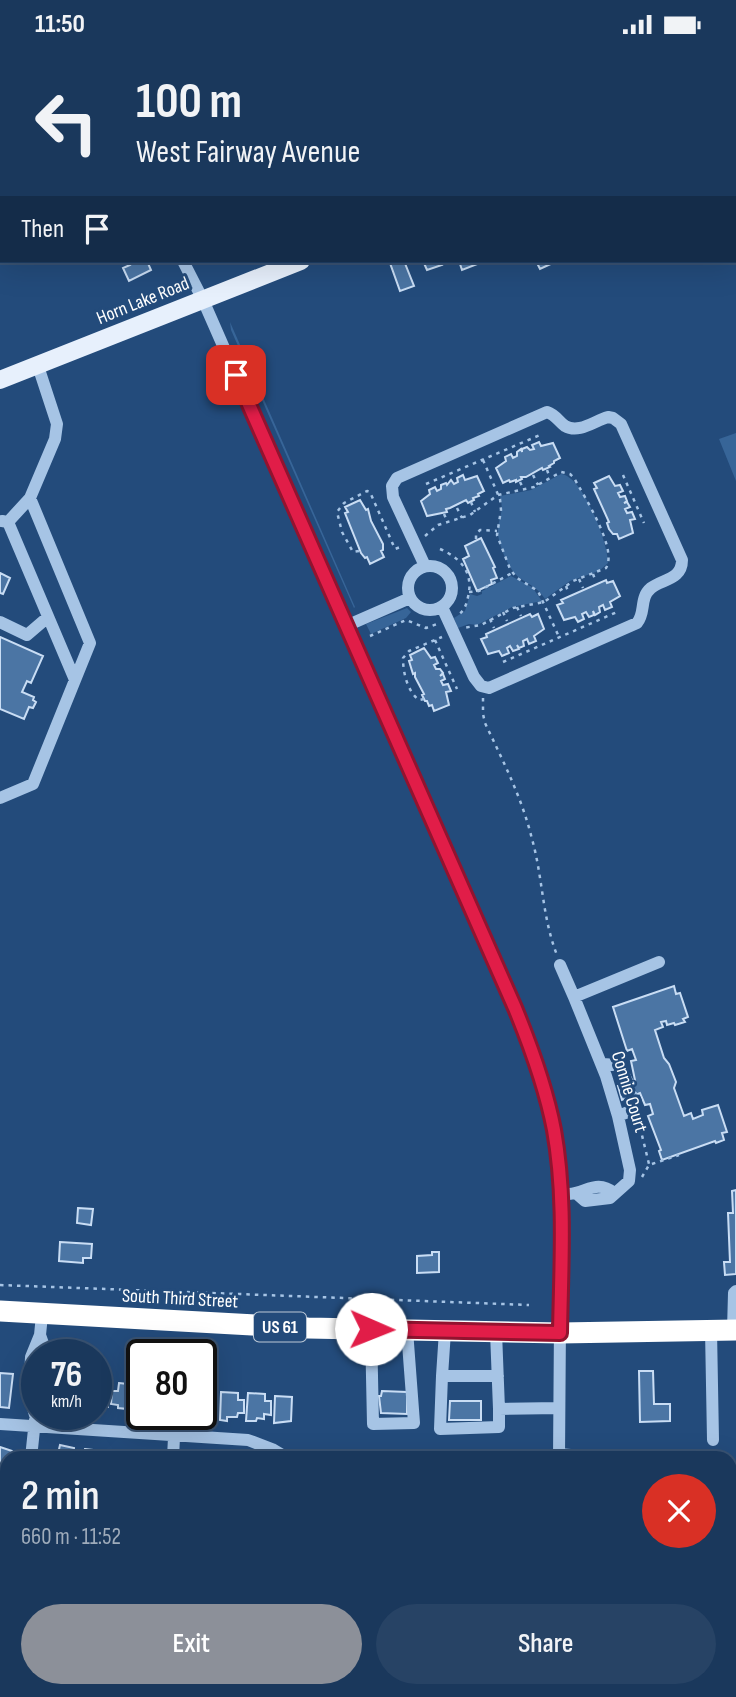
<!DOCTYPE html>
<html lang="en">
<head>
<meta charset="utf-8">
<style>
  :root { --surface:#1a385c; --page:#274365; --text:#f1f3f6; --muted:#9facbb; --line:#385272; --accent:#8c9099 }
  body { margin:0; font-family:"Sofia Sans Condensed",sans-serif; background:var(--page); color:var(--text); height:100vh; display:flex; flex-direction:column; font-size:26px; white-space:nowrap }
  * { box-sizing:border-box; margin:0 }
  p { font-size:23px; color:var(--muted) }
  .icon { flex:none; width:38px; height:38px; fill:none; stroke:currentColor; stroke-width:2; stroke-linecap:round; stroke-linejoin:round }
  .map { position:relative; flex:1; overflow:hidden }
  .side { position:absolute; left:0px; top:1402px; width:737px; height:247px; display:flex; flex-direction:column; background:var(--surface); border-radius:21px 21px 0 0; box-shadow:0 7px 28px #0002,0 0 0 2px var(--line) }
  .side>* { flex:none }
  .top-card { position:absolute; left:0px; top:0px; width:737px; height:214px; box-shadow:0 7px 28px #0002,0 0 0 2px var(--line); background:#1a385c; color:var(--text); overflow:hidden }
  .speed { position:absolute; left:21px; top:1290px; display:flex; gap:14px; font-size:35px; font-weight:700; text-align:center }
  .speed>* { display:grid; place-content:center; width:91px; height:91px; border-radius:50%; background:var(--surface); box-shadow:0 7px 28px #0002,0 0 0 2px var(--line); line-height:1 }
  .speed small { font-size:18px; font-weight:400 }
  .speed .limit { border:4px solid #111; border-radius:10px; background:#fff; color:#111 }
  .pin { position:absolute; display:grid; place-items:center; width:60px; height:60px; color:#fff; margin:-30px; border-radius:14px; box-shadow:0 4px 10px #0006 }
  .me { position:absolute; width:77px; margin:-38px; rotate:91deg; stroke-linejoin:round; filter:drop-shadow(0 0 5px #0008) }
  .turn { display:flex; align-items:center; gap:24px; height:147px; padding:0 21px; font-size:32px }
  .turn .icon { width:91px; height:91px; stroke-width:2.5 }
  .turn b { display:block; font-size:49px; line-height:60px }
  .then { display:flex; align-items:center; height:66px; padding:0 21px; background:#0003; gap:14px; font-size:26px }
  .round { display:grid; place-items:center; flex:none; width:74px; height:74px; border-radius:37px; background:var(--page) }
  .overview { display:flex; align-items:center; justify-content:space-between; height:119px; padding:0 21px }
  h1 { font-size:42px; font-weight:600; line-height:52px }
  .primary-button { display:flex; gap:14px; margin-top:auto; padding:14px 21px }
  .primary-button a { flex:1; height:80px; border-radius:42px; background:var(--accent); color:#fff; font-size:28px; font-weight:600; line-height:80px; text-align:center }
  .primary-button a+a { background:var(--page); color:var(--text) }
  .status { display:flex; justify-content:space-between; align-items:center; height:49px; padding:0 35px; background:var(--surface); direction:ltr }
  .status svg { height:19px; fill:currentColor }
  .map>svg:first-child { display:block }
</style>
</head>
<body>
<div class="status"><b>11:50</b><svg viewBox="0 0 49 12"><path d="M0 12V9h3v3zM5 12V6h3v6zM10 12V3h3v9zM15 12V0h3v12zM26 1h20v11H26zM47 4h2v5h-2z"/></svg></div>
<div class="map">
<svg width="736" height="1648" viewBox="0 0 736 1648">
  <rect width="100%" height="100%" fill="#234b7b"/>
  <path fill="#376598" d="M230 273 355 558 354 559 231 281Z
    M736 384V432L719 390Z
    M561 425C583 427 608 494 608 514L599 522 570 532 545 550C535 534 521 534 512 521 506 512 499 496 498 485 497 470 505 465 500 447L531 441Z
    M511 527 532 538 542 552 512 558 477 576 469 575 458 579 454 569 465 562 470 545 477 547 482 545V542Z
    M407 559 411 563 406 569 371 585 366 575Z
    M125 1642H192L177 1648H128Z"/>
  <path fill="#4b75a4" stroke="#c9ddf4" stroke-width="2" d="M128 212H147L151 221 129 232 123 219 130 216Z
    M395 212H404L414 237 400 242 390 214Z
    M423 212H440L442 216 427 221Z
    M459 212H479L480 214 462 221Z
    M536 212H555V213L540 220Z
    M539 393 541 397 553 394 560 409 554 412V414L549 417 550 418 543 421 542 419 526 428H521L522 430 516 433V431L510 433 509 431 503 434 496 419 506 412 505 408 511 405 513 409 517 407V403L521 400 522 403V400L527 398 530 401 534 400 532 396Z
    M463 426 465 431 477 427 484 442 478 445 479 447 473 449 474 451 468 454 466 451 450 459 446 460 447 463 427 467 421 452 430 445 429 441 435 438 437 442 441 440V436L446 434 447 436 451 431 454 435 458 433 457 429Z
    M609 427 615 437 620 436 623 442 618 444 620 448 625 447 627 452 624 454 627 453 630 458 625 460 627 464 632 463 635 470 630 471 633 484 619 490 617 485H613L609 480 607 474 609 473 594 440 597 439 594 434Z
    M360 451 366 461 368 460 371 472 383 495V501L381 502 384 508 370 515 367 508 365 509 361 504 345 464 348 463 345 458Z
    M481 489 495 518 493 519 497 529 491 531 492 535 477 542 463 510 469 507 465 497Z
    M0 524 10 529 3 545 0 544Z
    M606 531 607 534 613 532 620 547 610 553 612 558 605 561 603 556 599 558 600 563 595 566 593 562 594 566 589 568 586 563 582 565 584 570 578 573 575 568 564 571 557 556 563 554 561 551Z
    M530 565 532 568 538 565 544 580 534 587 536 592 529 595 527 590 523 592 524 597 519 599 517 596 519 600 513 602 510 597 507 599 509 604 502 607 499 602 488 605 481 590 487 588 486 585Z
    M0 588 43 607 31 634 27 632 22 643 34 648 33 651 36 653 33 659 29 658 24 670 0 660Z
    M424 599 431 609 435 608 438 614 434 616 436 620H440L443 624 440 627 443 625 445 630 441 632 443 636 448 635 451 642 446 643 449 656 434 662 432 656 429 657 427 652H425L422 646 424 645 415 628V624L413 625 409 612 412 611 410 606Z
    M674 937 676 945 680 944 688 968 683 970 685 973 675 976 674 974 667 976 666 972 661 973 663 978 655 981 664 1009 669 1015 676 1033 674 1039 684 1067 691 1064 693 1070 703 1066 702 1061 718 1056 727 1083 722 1084 724 1091 716 1094 715 1092 662 1111 659 1102 661 1101 648 1067 653 1065 650 1055 645 1056 640 1044 622 1051 618 1037 635 1031 631 1012 636 1011 632 1000 627 1002 613 958Z
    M736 1141V1225L725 1226 724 1213H730L728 1164H733L732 1142Z
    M78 1159 93 1160 91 1176 77 1174Z
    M60 1193 92 1195 91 1209H83V1214L59 1212Z
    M432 1203H439V1223L417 1224V1207L432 1206Z
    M639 1322H653L654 1355H670V1372L640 1373Z
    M0 1324 13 1325 9 1359 0 1358Z
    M96 1329 109 1330 108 1358 98 1357 96 1354Z
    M119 1334 136 1336 135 1363H127V1360L118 1359V1356L111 1355 112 1342H118Z
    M209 1337H217L215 1364H206V1343H208Z
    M382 1342 407 1343V1365L381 1364 379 1347H381Z
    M221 1343 238 1344V1351H244V1364H238L237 1368H227V1372L220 1371Z
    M248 1344 265 1345V1352H271V1366L264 1365V1370L257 1369 256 1372H246Z
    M275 1347 292 1348 291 1372 274 1374Z
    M450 1352H481V1371H449Z
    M60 1396 74 1399 73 1409H57Z
    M0 1398 12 1402 11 1409H7V1430H2V1433L0 1432Z
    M85 1400 101 1402V1409H84Z
    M7 1445V1462L0 1463V1446Z
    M7 1475V1494L0 1498V1479Z
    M7 1502V1520L6 1521 0 1505Z
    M5 1586 7 1605 0 1608V1589Z
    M7 1610V1629L0 1632V1613Z
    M7 1638V1642H30L32 1646 28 1648H0V1641Z
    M281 1642H306L291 1648H284Z
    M436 1642H454L457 1648H427L426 1646Z"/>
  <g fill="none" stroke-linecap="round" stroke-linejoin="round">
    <path stroke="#a6c4e5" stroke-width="2.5" stroke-dasharray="3.5 5" stroke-linecap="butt" d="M483 411 500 450 501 461 497 486 510 520 517 529 538 542 559 588
      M547 421 550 429
      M533 426 538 436
      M623 426 644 474
      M520 433 524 441
      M426 435 540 386
      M471 453 475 463
      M457 459 462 469
      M444 465 448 474
      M425 487 438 476 470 466 498 446 534 438 561 423 570 425 574 429C584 447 618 500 606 519L573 532 544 553 513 559 481 576 463 579
      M476 490V485L480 481 497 482
      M440 500C461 509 474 524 468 548 466 556 465 561 458 566
      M359 502 353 503 342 483 337 463 344 454 367 442 370 443 395 500 403 497
      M593 525 596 533
      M579 530 583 539
      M566 537 569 545
      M469 543 479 542 512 524
      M517 558 521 567
      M503 563 507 572
      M490 570 494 579
      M370 587 406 571 426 579 437 575
      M435 591 457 640
      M503 613 617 563
      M483 649V665L485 674C503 712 522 749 532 790 543 829 542 868 557 906
      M424 650 419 651C407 642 403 623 403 609L409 602 442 588
      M638 1070 649 1115
      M642 1128 649 1116 679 1106
      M0 1236 529 1256"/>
    <path stroke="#a6c4e5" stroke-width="12" d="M36 0V2
      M183 212 203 251 532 1001 554 1081 561 1139 559 1409
      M2 472 8 473 30 449
      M8 473 75 631
      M408 539a22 22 0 1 1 44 0a22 22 0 1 1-44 0Z
      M425 517 393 448 392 437 397 429 547 363C556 366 558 372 565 377 579 385 594 372 608 368L613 369 621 375 682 511C682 531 662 530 651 539 639 549 646 564 637 574L489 639 481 637 474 628 442 558
      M0 573 27 586 48 568
      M346 577 410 549
      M0 749 33 735 90 594 30 449 55 390 57 375 38 317
      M560 916 574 948
      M602 1015 619 1016 628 1034
      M618 1067 633 1061 634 1056 632 1047
      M569 1145C586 1144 597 1130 614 1144
      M577 1145 585 1152 610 1149 629 1132 630 1121 618 1067 606 1027 574 948 659 913
      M371 1280 373 1375 414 1374 407 1281
      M711 1281 713 1391
      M733 1281 734 1244 736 1242
      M445 1282 442 1327H498
      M496 1283 499 1360 559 1359
      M40 1286 47 1306
      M442 1327 440 1380 499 1378V1360
      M35 1366 29 1345 31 1308 40 1286 42 1266
      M0 1375 248 1391 272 1400 287 1409
      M559 1405 605 1409
      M31 1409 35 1371
      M173 1409 174 1388
      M115 1642 118 1648
      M257 1642 260 1648
      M399 1642 402 1648
      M75 1648 89 1642
      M198 1648 213 1642
      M529 1648 530 1642"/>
    <path stroke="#e7f0fc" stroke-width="18" d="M735 81H736
      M0 331 301 212"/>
    <path stroke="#fff" stroke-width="21" d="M0 1262 308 1279 560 1284 736 1281"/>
  </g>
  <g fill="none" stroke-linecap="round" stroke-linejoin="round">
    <g stroke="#92132f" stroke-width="18">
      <path id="route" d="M236 326 515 959C531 998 546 1039 554 1081 566 1148 561 1217 560 1284L371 1280"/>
    </g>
    <use href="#route" stroke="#e11d48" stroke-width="12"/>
  </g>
  <g text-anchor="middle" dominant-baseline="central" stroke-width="6" stroke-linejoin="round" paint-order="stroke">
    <rect fill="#234b7b" stroke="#bdc9d7" stroke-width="2" x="254" y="1263.5" width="52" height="29" rx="5"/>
    <g font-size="18" font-weight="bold" fill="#fff">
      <text x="280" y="1278">US 61</text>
    </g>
    <g font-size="19" fill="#fff" stroke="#234b7b">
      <text transform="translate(143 252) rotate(-22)">Horn Lake Road</text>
      <text transform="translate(629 1043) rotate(73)">Connie Court</text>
      <text transform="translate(180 1250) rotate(3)">South Third Street</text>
    </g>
  </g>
</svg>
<div class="speed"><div>76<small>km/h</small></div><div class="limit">80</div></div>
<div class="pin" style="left:236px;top:326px;background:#d93025"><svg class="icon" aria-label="arrive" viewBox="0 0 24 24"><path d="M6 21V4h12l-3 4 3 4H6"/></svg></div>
<svg class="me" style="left:371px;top:1280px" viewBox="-20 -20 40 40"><circle r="19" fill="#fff"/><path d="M0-13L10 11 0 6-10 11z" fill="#e11d48"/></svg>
<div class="top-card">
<div class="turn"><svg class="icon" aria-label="left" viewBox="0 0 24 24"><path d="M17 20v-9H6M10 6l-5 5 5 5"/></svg><div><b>100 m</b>West Fairway Avenue</div></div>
<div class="then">Then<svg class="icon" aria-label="arrive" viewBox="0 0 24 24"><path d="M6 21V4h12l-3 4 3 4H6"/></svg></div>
</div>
<section class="side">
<div class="overview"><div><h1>2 min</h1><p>660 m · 11:52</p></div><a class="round" style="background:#d93025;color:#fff"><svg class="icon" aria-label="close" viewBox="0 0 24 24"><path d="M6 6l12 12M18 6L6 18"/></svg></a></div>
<div class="primary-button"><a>Exit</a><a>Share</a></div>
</section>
</div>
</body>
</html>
